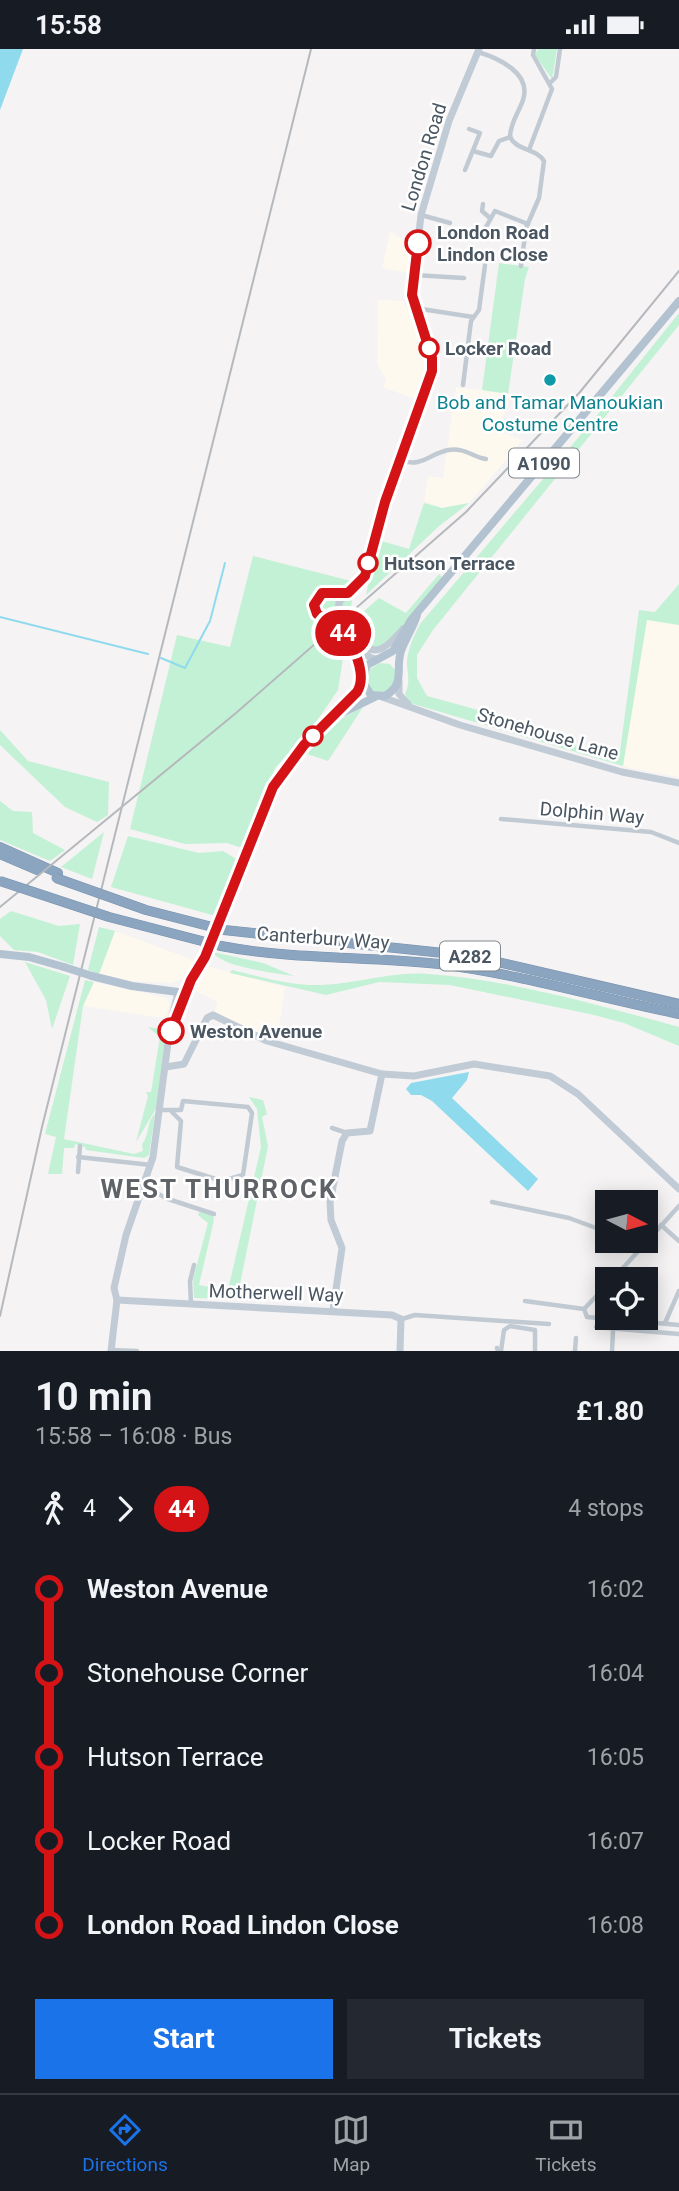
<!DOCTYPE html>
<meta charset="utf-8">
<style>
body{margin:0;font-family:Roboto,sans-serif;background:#242831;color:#f1f3f6;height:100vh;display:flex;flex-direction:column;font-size:26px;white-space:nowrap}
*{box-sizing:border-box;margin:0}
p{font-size:23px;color:#9ea1a6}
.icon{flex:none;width:38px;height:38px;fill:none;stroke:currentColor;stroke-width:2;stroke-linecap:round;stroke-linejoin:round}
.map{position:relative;height:1302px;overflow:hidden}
.side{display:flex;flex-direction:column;background:#171b24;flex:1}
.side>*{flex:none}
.badge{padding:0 14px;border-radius:23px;font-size:24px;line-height:46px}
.needle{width:46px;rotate:96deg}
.tools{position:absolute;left:595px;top:1141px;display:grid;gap:14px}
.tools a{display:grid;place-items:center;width:63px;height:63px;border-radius:0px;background:#171b24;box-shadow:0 4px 18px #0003;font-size:35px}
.map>.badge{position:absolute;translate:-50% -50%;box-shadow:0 0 0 4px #fff}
.legs{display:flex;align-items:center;gap:10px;height:77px;padding:0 35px;font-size:23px}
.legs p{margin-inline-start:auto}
.summary{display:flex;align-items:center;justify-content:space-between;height:119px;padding:0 35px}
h1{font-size:38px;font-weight:700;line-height:52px}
.button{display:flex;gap:14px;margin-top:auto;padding:14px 35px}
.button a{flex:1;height:80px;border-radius:0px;background:#1a73e8;color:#fff;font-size:28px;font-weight:700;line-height:80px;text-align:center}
.button a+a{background:#242831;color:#f1f3f6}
ul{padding:0 35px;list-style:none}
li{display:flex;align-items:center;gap:24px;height:84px;font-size:26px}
li i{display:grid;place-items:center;width:10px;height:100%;margin:0 9px;background:currentColor}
li i::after{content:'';width:18px;height:18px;margin:-9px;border:5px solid;border-radius:50%;background:#171b24}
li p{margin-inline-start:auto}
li:first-child i{background:linear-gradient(#0000 50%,currentColor 0)}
li:last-child i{background:linear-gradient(currentColor 50%,#0000 0)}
.status{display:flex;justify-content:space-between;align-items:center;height:49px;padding:0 35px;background:#171b24;direction:ltr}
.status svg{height:19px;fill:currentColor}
.dock{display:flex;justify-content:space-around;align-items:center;height:98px;border-top:2px solid #363941;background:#171b24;font-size:19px;color:#9ea1a6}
.dock a{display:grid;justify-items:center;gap:4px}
.dock .current{color:#1a73e8}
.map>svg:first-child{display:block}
</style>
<div class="status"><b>15:58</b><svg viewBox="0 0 49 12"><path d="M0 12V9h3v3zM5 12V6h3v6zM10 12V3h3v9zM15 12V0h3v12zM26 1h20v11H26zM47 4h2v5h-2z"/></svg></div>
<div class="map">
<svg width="679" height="1302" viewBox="0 0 679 1302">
<rect width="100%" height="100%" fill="#f5f3f3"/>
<g fill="#fdf9ef">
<polygon points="390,182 413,197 410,224 382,219"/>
<polygon points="378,251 403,252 411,266 428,314 417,351 383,338 386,331 377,315"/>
<polygon points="456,338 511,345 499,382 523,391 469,454 442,459 424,452 428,427 443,429"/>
<polygon points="642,567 679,571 679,728 625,718 621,712"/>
<polygon points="115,882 196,912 182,930 171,934 132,932 99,925"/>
<polygon points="207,917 285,938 276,995 213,966 218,953 193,941"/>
<polygon points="94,933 167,949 170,955 167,966 163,969 83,957"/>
</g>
<g fill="#c3f1d5">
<polygon points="538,0 557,0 552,30 535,6"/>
<polygon points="499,214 529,218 525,230 508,345 482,341"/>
<path d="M679,264V276L433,581L417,606V629L427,647L489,664L584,700L613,707L620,702L639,561L655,563L679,535V576L647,571L623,717L410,654L405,645C411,632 407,626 407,612C408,599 414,587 420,575L594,370Z"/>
<polygon points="424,454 442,459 469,454 439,477 366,546 378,491 409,500"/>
<polygon points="253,507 355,533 338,641 314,676 275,719 242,799 227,794 185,795 130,780 177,586 230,598"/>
<polygon points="439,525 443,530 402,578 378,601 361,593 363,563 379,549 406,564"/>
<polygon points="379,614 390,615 396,622 394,636 385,644 371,644 365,630 369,621"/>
<polygon points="363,658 328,712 304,704 335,673"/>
<polygon points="0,681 28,712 109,733 108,766 97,773 65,758 0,696"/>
<polygon points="0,752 13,762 32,763 33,784 65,801 50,812 0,791"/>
<polygon points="104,783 92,830 61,818"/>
<polygon points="128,787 199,804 223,802 236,810 216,867 111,838"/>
<polygon points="11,862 59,877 80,875 73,916 38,903 14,901 0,887 0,870"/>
<polygon points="99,878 115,882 99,925 88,921"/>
<path d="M213,903L263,914L294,927C276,924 221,918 213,903Z"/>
<polygon points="25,913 70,927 52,980 46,951"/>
<path d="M232,921C261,928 292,937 321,936C357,935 391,922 428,925C512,931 598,956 679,978V997L624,974L594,966L450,936L379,933L326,946L230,924Z"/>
<path d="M85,931L94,933L83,957L64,1090L134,1105L143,1102L142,1095C150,1086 146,1073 155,1065L149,1106L144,1109L86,1101L85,1098L75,1095L74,1099H64L62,1125H48L56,1088L45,1085Z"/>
<polygon points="148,978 165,981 166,984 157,1058 136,1093 148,1047 146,1043 151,1043 160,988"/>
<polygon points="249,1048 263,1051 267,1065 262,1068 268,1097 237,1250 194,1249 193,1230 208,1174 198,1166 200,1162 213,1166 214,1171 199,1236 228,1241 261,1098 257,1060"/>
</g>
<g fill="#90daee">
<polygon points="0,0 23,0 0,61"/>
<polygon points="469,1023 467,1031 452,1049 538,1130 528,1142 432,1052 421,1046 411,1046 406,1040 411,1034"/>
</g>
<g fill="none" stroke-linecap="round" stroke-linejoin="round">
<g stroke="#90daee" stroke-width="2">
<polyline points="0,568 148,605"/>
<polyline points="161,609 185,619 210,572 225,514"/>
</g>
<defs>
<g id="highway">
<polyline points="0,798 58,824"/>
<polyline points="0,805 37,821"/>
<polyline points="224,881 472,907 679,955"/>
<path d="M221,897C294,911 366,907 439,915C520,925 599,949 679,965"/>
</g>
</defs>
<use href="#highway" stroke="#7690ad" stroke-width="10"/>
<g stroke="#c1cad2" stroke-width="4.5">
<path d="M478,3C498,9 532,24 523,51C519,63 510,74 510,88"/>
<polyline points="550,34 556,28 560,0"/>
<path d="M510,88C517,102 536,99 544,112L539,149L526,179L521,217"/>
<polyline points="529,101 552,40 533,6 534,0"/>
<polyline points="473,102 491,107 499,92 510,88"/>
<polyline points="465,121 480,84 469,80"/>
<polyline points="483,155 482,162 490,169"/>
<polyline points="421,166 450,174"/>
<polyline points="486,178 495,162 528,175"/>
<polyline points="414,226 464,229"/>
<polyline points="415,259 473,268"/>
<polyline points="463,336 471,272 479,261 485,216"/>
<path d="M400,411C422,419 429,405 448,401C464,398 473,408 486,410"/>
<polyline points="501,770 651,783 679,794"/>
<polyline points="160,1061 181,1061 183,1052 248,1058 252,1064 243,1126 222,1132 177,1118 181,1072 172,1063"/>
<polyline points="332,1079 347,1084"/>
<polyline points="78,1108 151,1116"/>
<polyline points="78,1123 80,1097"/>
<polyline points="143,1137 168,1150 214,1165"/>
<polyline points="492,1153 569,1169 607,1183"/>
<polyline points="661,1176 679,1192"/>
<polyline points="627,1192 641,1199"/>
<polyline points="613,1230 679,1157"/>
<polyline points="525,1252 584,1260 587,1268 679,1276"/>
<polyline points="191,1256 190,1232 194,1216"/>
<polyline points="584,1260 607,1236"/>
<polyline points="402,1270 415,1266 549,1275"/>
<polyline points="665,1274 679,1242"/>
<polyline points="596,1278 679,1285"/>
<polyline points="497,1299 498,1302"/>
<polyline points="112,1301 137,1302"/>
<polyline points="501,1302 504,1281 510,1277 535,1281 535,1302"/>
<polyline points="575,1302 576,1289"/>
<polyline points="612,1302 613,1282"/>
</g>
<g stroke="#c1cbd6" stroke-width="7">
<polyline points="339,553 365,527 385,453 432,322 432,309 412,246 421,166 449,72 479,0"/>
<polyline points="339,556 336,565 327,569 317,565 314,556 322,544 347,544"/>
<path d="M339,556C343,572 359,609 376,610"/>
<polyline points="331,568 359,613 362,627"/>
<path d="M358,591C376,612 389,596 403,580"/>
<polyline points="399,632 399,645 408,655"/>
<polyline points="382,648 460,676 622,723 679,734"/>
<polyline points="174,972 186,944"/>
<polyline points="166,1018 184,1015 207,969 213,966 267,992 382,1025 414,1027 474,1015 550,1027 578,1045 679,1140"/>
<polyline points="117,1251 392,1266 401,1270 400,1302"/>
<polyline points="333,1261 342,1199 331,1171 330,1153 342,1092 347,1084 370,1082 382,1025"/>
<polyline points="111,1302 117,1251 114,1239 126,1186 153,1108 171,971 178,944"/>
</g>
<g stroke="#b3c2d1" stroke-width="8">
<path d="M417,566C413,579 405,590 401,602C395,620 406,635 385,647L371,646L362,632L367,616L393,602L411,571L679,252"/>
<polyline points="334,668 375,648"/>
<polyline points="0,905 29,908 64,918"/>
<polyline points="92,927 132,937 186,944 205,908 273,738 304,696 357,643 362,633"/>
</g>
<use href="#highway" stroke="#8ba5c1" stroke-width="9"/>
<g stroke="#b5b8bd" stroke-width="2">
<polyline points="0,858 236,664 466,463 580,343 679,222"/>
<polyline points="0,1267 42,1078 311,0"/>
</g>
<defs>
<g id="highway-bridge">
<polyline points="56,829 146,861 224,881"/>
<polyline points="0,832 109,868 221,897"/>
</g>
</defs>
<use href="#highway-bridge" stroke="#7690ad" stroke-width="10" stroke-linecap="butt"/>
<polyline stroke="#b3c2d1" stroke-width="8" points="64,918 92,927"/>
<use href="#highway-bridge" stroke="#8ba5c1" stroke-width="9"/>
</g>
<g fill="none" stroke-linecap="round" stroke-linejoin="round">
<defs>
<path id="line-1" d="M171,982L191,931L205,908L273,738L304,696L357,643C369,624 349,583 332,571C328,568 322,568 317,565L314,556L322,544H348L365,527L385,453L432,322V309L412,246L418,194"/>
</defs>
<use href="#line-1" stroke="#fff" stroke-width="16"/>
<use href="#line-1" stroke="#d41317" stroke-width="10"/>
</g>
<g fill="#fff" stroke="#d41317" stroke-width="3.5">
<circle cx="418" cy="194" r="12"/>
<circle cx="429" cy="299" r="9"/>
<circle cx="368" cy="514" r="9"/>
<circle cx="313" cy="687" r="9"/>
<circle cx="171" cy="982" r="12"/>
</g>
<circle fill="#0f9aa8" stroke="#fff" stroke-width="2.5" cx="550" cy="331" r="7"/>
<g text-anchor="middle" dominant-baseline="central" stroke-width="5" stroke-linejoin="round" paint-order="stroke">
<g fill="#fff" stroke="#808990" stroke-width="2">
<rect x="509" y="399.5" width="70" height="29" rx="5"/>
<rect x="440" y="892.5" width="60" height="29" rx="5"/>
</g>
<g font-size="18" font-weight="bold" fill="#4a5661">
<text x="544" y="414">A1090</text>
<text x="470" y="907">A282</text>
</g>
<g font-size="19" fill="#4a5661" stroke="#fff">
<text transform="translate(424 108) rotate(-73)">London Road</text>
<text transform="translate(548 685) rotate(16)">Stonehouse Lane</text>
<text transform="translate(592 764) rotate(5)">Dolphin Way</text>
<text transform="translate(323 889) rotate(4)">Canterbury Way</text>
<text transform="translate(276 1244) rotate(2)">Motherwell Way</text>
</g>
<g font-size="19" font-weight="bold" fill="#4a5661" stroke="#fff" text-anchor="start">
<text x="437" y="183">London Road<tspan x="437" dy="22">Lindon Close</tspan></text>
<text x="445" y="299">Locker Road</text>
<text x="384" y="514">Hutson Terrace</text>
<text x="190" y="982">Weston Avenue</text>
</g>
<g font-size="19" fill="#0d838f" stroke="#fff">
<text x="550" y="353">Bob and Tamar Manoukian<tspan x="550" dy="22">Costume Centre</tspan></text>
</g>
<g font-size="26" font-weight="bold" letter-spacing="2" fill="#5f6368" stroke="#fff">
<text x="219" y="1140">WEST THURROCK</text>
</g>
</g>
</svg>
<div class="tools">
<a><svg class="needle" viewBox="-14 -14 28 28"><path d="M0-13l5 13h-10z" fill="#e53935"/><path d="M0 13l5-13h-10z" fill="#9ea1a6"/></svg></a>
<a><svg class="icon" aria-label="locate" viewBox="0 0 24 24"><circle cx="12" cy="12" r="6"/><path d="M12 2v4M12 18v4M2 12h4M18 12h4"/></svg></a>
</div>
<b class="badge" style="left:343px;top:584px;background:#d41317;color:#fff">44</b>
</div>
<section class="side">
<div class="summary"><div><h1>10 min</h1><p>15:58 – 16:08 · Bus</p></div><b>£1.80</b></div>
<div class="legs"><svg class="icon" aria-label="walk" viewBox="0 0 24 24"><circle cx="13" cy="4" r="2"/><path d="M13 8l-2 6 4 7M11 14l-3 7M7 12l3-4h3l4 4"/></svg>4<svg class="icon" aria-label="forward" viewBox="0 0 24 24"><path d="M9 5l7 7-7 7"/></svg><b class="badge" style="background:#d41317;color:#fff">44</b><p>4 stops</p></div>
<ul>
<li><i style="color:#d41317"></i><b>Weston Avenue</b><p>16:02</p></li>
<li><i style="color:#d41317"></i><span>Stonehouse Corner</span><p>16:04</p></li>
<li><i style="color:#d41317"></i><span>Hutson Terrace</span><p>16:05</p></li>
<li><i style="color:#d41317"></i><span>Locker Road</span><p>16:07</p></li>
<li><i style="color:#d41317"></i><b>London Road Lindon Close</b><p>16:08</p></li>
</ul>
<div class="button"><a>Start</a><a>Tickets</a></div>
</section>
<nav class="dock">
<a class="current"><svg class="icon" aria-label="directions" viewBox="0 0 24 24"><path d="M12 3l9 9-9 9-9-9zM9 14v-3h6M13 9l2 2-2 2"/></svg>Directions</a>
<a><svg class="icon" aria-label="map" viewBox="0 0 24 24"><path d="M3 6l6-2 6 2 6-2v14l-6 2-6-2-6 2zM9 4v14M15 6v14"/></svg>Map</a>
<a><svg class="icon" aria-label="tickets" viewBox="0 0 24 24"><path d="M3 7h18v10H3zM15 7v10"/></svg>Tickets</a>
</nav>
